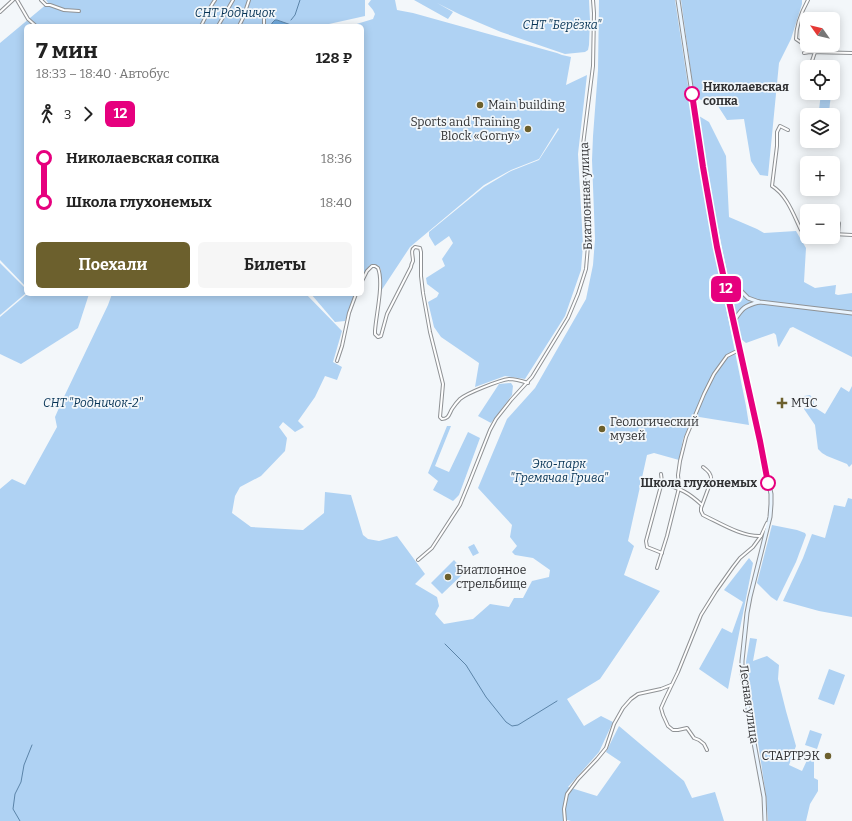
<!DOCTYPE html>
<html lang="ru">
<meta charset="utf-8">
<style>
body{margin:0;font-family:Bitter,serif;background:#f6f6f6;color:#222;height:100vh;display:flex;flex-direction:column;font-size:15px;white-space:nowrap}
*{box-sizing:border-box;margin:0}
p{font-size:13px;color:#767676}
.icon{flex:none;width:22px;height:22px;fill:none;stroke:currentColor;stroke-width:2;stroke-linecap:round;stroke-linejoin:round}
.map{position:relative;flex:1;overflow:hidden}
.drawer{position:absolute;left:24px;top:24px;width:340px;height:272px;display:flex;flex-direction:column;background:#fff;border-radius:6px;box-shadow:0 2px 10px #0003}
.drawer>*{flex:none}
.badge{padding:0 8px;border-radius:6px;font-size:14px;line-height:26px}
.needle{width:26px;rotate:304deg}
.buttons{position:absolute;left:800px;top:12px;display:grid;gap:8px}
.buttons a{display:grid;place-items:center;width:40px;height:40px;border-radius:6px;background:#fff;box-shadow:0 2px 10px #0003;font-size:20px}
.map>.badge{position:absolute;translate:-50% -50%;box-shadow:0 0 0 2px #fff}
.legs{display:flex;align-items:center;gap:6px;height:44px;padding:0 12px;font-size:13px}
.legs p{margin-inline-start:auto}
.overview{display:flex;align-items:center;justify-content:space-between;height:68px;padding:0 12px}
h1{font-size:22px;font-weight:700;line-height:30px}
.primary-button{display:flex;gap:8px;margin-top:auto;padding:8px 12px}
.primary-button a{flex:1;height:46px;border-radius:6px;background:#6c602d;color:#fff;font-size:16px;font-weight:700;line-height:46px;text-align:center}
.primary-button a+a{background:#f6f6f6;color:#222}
ul{padding:0 12px;list-style:none}
li{display:flex;align-items:center;gap:14px;height:44px;font-size:15px}
li i{display:grid;place-items:center;width:6px;height:100%;margin:0 5px;background:currentColor}
li i::after{content:'';width:10px;height:10px;margin:-5px;border:3px solid;border-radius:50%;background:#fff}
li p{margin-inline-start:auto}
li:first-child i{background:linear-gradient(#0000 50%,currentColor 0)}
li:last-child i{background:linear-gradient(currentColor 50%,#0000 0)}
.map>svg:first-child{display:block}
</style>
<div class="map">
<svg width="852" height="821" viewBox="0 0 852 821">
<rect width="100%" height="100%" fill="#f3f7fa"/>
<g fill="#afd2f3">
<polygon points="46,0 365,0 365,16 320,26 294,26 277,20 272,23 271,26 26,26 26,287 0,260 0,43 48,3"/>
<polygon points="371,0 395,0 397,10 413,13 557,53 562,55 571,57 566,85 587,75 578,154 583,245 581,270 565,316 525,379 505,376 475,387 479,363 441,337 434,327 428,302 437,297 439,293 427,284 426,278 445,266 442,259 453,243 449,236 435,246 429,236 429,232 484,187 511,171 539,160 559,129 558,128 539,159 511,170 484,185 410,247 381,291 381,270 379,266 374,264 370,265 362,278 362,26 350,26 373,19 375,14 373,10 368,4"/>
<polygon points="414,0 589,0 590,20 589,45 588,50 585,52 565,54 501,32 461,15 437,3 453,12 448,19"/>
<polygon points="599,0 675,0 689,92 688,92 691,111 723,293 746,406 749,425 693,416 683,439 679,460 654,453 647,455 628,541 634,546 624,575 660,591 600,679 567,699 584,726 601,716 613,722 599,752 568,787 597,796 621,762 606,752 619,726 684,781 692,798 715,792 724,821 571,821 563,819 563,821 0,821 0,489 12,479 25,485 57,427 55,417 62,401 108,305 112,294 306,294 342,331 333,362 342,367 337,380 325,376 315,397 298,421 304,427 295,432 283,422 279,427 287,438 285,451 261,476 240,487 235,496 232,513 251,527 303,530 324,513 325,492 351,495 363,535 368,539 379,541 397,536 425,574 415,584 437,597 439,606 435,614 444,624 473,619 490,604 509,607 514,598 523,598 532,581 549,577 550,570 533,558 515,555 512,552 517,546 510,537 512,525 478,488 507,419 535,388 586,299 593,265 595,239 592,160 593,136 598,70"/>
<polygon points="681,0 802,0 802,4 791,39 779,63 768,176 760,175 751,161 744,119 727,120 716,103 709,99 701,100 694,94"/>
<polygon points="821,93 831,94 829,112 819,110"/>
<polygon points="699,116 709,122 726,156 729,217 757,229 764,233 796,231 806,248 804,282 815,288 836,285 835,294 838,295 852,293 852,357 793,327 790,328 779,347 778,346 776,335 774,333 746,343 741,339 714,209"/>
<polygon points="0,263 26,289 26,293 0,315"/>
<polygon points="27,294 89,294 78,328 21,364 0,354 0,317"/>
<polygon points="311,294 355,294 345,321 335,322"/>
<polygon points="511,383 513,386 512,395 491,423 478,416 499,384"/>
<polygon points="852,386 852,464 849,467 847,464 827,456 822,453 818,449 815,425 804,409 804,396 810,395 814,400 814,407 825,414 841,387 849,392"/>
<polygon points="447,426 451,426 435,466 449,472 468,432 480,438 459,495 453,501 433,490 438,481 428,473"/>
<polygon points="848,498 852,499 852,617 819,611 783,601 803,558 812,534 825,538 834,505 845,507"/>
<polygon points="772,525 797,530 805,533 806,535 796,562 777,601 771,597 757,583"/>
<polygon points="474,544 479,553 473,556 468,547"/>
<polygon points="749,558 753,563 728,689 699,669 722,628 732,633 743,602 724,590"/>
<polygon points="454,560 465,572 442,594 431,583"/>
<polygon points="750,638 757,639 753,661 767,656 779,665 778,679 786,711 796,746 789,765 802,771 809,756 814,760 814,778 818,780 818,791 810,804 806,821 768,821 766,796 746,662"/>
<polygon points="829,669 845,675 834,705 818,699"/>
<polygon points="810,730 822,734 817,749 805,745"/>
</g>
<polygon fill="#6ea7da" stroke="#5b84a8" points="275,20 277,20 294,26 271,26 272,23"/>
<g fill="none" stroke-linecap="round" stroke-linejoin="round">
<g stroke="#5b84a8" stroke-width="1">
<polyline points="291,20 295,15 300,0"/>
<polyline points="445,644 466,665 486,697 506,722 512,726 518,725 557,701"/>
<polyline points="20,821 13,809 15,794 21,782 24,765 32,745"/>
</g>
<defs>
<g id="minor">
<polyline points="17,0 28,19 36,26"/>
<polyline points="41,0 46,5 50,5 64,10 79,11"/>
<path d="M808,0C802,11 796,26 796,39L815,52"/>
<polyline points="0,12 13,0"/>
<path d="M201,26C206,17 209,8 215,0"/>
<polyline points="218,26 233,0"/>
<polyline points="239,26 243,18 249,0"/>
<polyline points="264,26 264,19"/>
<polyline points="804,53 810,52 852,53"/>
<polyline points="810,67 815,52"/>
<polyline points="802,89 807,76"/>
<path d="M788,130L780,126L777,132V146L772,186C787,195 794,216 801,230L803,231L807,232"/>
<polyline points="833,234 852,235"/>
<polyline points="838,234 839,223"/>
<path d="M362,281L367,271L372,266H375L378,268C384,283 376,315 375,331V334L378,337L381,336L387,314L411,267C411,265 412,263 413,261C413,255 410,250 415,247L420,248L421,252V276L423,293L430,332L443,384L440,417L442,419C449,419 449,414 452,409C454,406 457,402 460,399C467,393 500,380 509,379C515,379 522,381 528,383"/>
<polyline points="337,361 342,346 349,313 356,294"/>
<path d="M703,467C708,471 712,474 711,481L701,508V511L703,515C720,523 742,537 761,536"/>
<polyline points="661,474 662,482 646,541 647,547 662,553"/>
<path d="M662,483C681,489 688,492 702,505"/>
<polyline points="418,560 432,548 460,505 469,483 490,430 496,419 511,400 532,377 568,318 578,294 586,269 589,234 585,201 583,145 593,66 594,13 593,0"/>
<polyline points="657,568 667,536 679,488 678,475 680,461 686,437 704,394 714,374 727,356 739,350"/>
<polyline points="707,750 704,744 699,740 694,738 687,728 678,730 673,730 668,726 663,715 661,708 665,699 678,672 701,615 716,591 733,567 740,558 753,547 761,536 767,523"/>
<polyline points="565,821 564,809 567,794 578,779 597,759 606,748 614,724 623,708 631,699 638,694 661,689 671,685"/>
</g>
<g id="secondary">
<polyline points="678,0 703,167 713,229 722,272 760,441 771,494 771,504 770,517 750,597 747,613 742,661 742,673 752,732 764,797 765,821"/>
<polyline points="722,272 748,298 759,302 852,313"/>
<path d="M733,322C742,309 743,306 759,302"/>
</g>
</defs>
<use href="#minor" stroke="#8f9295" stroke-width="4"/>
<use href="#secondary" stroke="#8f9295" stroke-width="5"/>
<use href="#minor" stroke="#fff" stroke-width="2"/>
<use href="#secondary" stroke="#e9f4fe" stroke-width="3"/>
</g>
<g fill="none" stroke-linecap="round" stroke-linejoin="round">
<defs>
<polyline id="line-1" points="692,94 703,167 717,247 760,441 768,483"/>
</defs>
<use href="#line-1" stroke="#fff" stroke-width="9"/>
<use href="#line-1" stroke="#e6007e" stroke-width="6"/>
</g>
<g fill="#fff" stroke="#e6007e" stroke-width="2">
<circle cx="692" cy="94" r="7"/>
<circle cx="768" cy="483" r="7"/>
</g>
<g fill="#6c602d" stroke="#f3f7fa" stroke-width="1.5">
<circle cx="480" cy="105" r="4"/>
<circle cx="528" cy="129" r="4"/>
<path d="M780 397h4v4h4v4h-4v4h-4v-4h-4v-4h4z"/>
<circle cx="602" cy="429" r="4"/>
<circle cx="448" cy="577" r="4"/>
<circle cx="828" cy="756" r="4"/>
</g>
<g text-anchor="middle" dominant-baseline="central" stroke-width="3.5" stroke-linejoin="round" paint-order="stroke">
<g font-size="12" font-style="italic" fill="#063355" stroke="#f3f7fa">
<text x="235" y="13">СНТ Родничок</text>
<text x="562" y="25">СНТ "Берёзка"</text>
<text x="93" y="403">СНТ "Родничок-2"</text>
<text x="559" y="464">Эко-парк<tspan x="559" dy="14">"Гремячая Грива"</tspan></text>
</g>
<g font-size="12" font-weight="bold" fill="#303133" stroke="#f3f7fa" text-anchor="start">
<text x="703" y="87">Николаевская<tspan x="703" dy="14">сопка</tspan></text>
<text x="757" y="483" text-anchor="end">Школа глухонемых</text>
</g>
<g font-size="12" fill="#303133" stroke="#f3f7fa" text-anchor="start">
<text x="488" y="105">Main building</text>
<text x="520" y="122" text-anchor="end">Sports and Training<tspan x="520" dy="14">Block «Gorny»</tspan></text>
<text x="791" y="403">МЧС</text>
<text x="610" y="422">Геологический<tspan x="610" dy="14">музей</tspan></text>
<text x="456" y="570">Биатлонное<tspan x="456" dy="14">стрельбище</tspan></text>
<text x="820" y="756" text-anchor="end">СТАРТРЭК</text>
</g>
<g font-size="12" fill="#303133" stroke="#f3f7fa">
<text transform="translate(586 196) rotate(-92)">Биатлонная улица</text>
<text transform="translate(749 704) rotate(82)">Лесная улица</text>
</g>
</g>
</svg>
<div class="buttons">
<a><svg class="needle" viewBox="-14 -14 28 28"><path d="M0-13l5 13h-10z" fill="#e53935"/><path d="M0 13l5-13h-10z" fill="#767676"/></svg></a>
<a><svg class="icon" aria-label="locate" viewBox="0 0 24 24"><circle cx="12" cy="12" r="6"/><path d="M12 2v4M12 18v4M2 12h4M18 12h4"/></svg></a>
<a><svg class="icon" aria-label="layers" viewBox="0 0 24 24"><path d="M12 4l9 5-9 5-9-5zM3 14l9 5 9-5"/></svg></a>
<a>+</a>
<a>−</a>
</div>
<b class="badge" style="left:726px;top:289px;background:#e6007e;color:#fff">12</b>
<section class="drawer">
<div class="overview"><div><h1>7 мин</h1><p>18:33 – 18:40 · Автобус</p></div><b>128 ₽</b></div>
<div class="legs"><svg class="icon" aria-label="walk" viewBox="0 0 24 24"><circle cx="13" cy="4" r="2"/><path d="M13 8l-2 6 4 7M11 14l-3 7M7 12l3-4h3l4 4"/></svg>3<svg class="icon" aria-label="forward" viewBox="0 0 24 24"><path d="M9 5l7 7-7 7"/></svg><b class="badge" style="background:#e6007e;color:#fff">12</b></div>
<ul>
<li><i style="color:#e6007e"></i><b>Николаевская сопка</b><p>18:36</p></li>
<li><i style="color:#e6007e"></i><b>Школа глухонемых</b><p>18:40</p></li>
</ul>
<div class="primary-button"><a>Поехали</a><a>Билеты</a></div>
</section>
</div>
